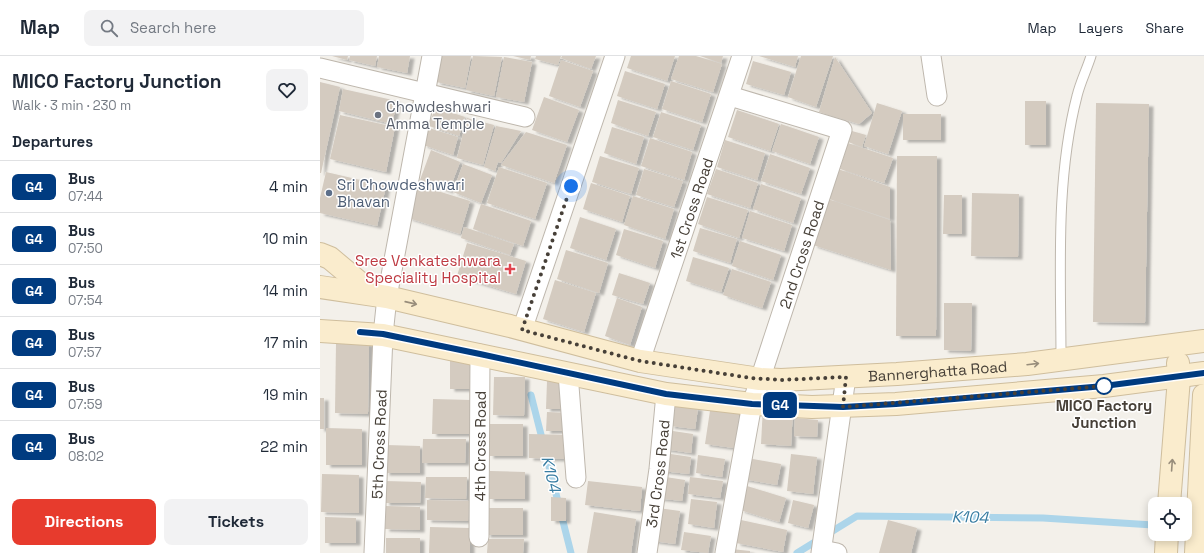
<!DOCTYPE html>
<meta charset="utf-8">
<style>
body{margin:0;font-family:"Space Grotesk",sans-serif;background:#f2f2f3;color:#1f2937;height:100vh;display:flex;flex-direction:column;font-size:15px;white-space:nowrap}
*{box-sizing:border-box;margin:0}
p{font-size:13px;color:#747a83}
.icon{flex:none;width:22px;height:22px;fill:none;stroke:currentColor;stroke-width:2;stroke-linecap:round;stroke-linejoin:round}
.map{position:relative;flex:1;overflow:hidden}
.drawer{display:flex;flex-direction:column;background:#fff;width:320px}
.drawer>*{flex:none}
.badge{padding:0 8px;border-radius:6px;font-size:14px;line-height:26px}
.tools{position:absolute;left:828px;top:441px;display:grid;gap:8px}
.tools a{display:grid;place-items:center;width:44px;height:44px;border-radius:8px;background:#fff;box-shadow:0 2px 10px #0003;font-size:20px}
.you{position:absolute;width:20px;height:20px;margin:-10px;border:3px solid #fff;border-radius:50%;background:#1a73e8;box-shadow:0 0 0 6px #1a73e833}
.map>.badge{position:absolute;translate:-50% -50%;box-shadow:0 0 0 2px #fff}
h2{padding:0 12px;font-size:15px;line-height:36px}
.round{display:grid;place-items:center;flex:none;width:42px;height:42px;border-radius:8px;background:#f2f2f3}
.headline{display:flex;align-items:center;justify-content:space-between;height:68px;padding:0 12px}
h1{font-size:19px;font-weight:600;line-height:30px}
.primary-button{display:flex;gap:8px;margin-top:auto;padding:8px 12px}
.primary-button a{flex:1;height:46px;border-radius:8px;background:#e73b2d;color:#fff;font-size:16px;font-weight:600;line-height:46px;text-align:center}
.primary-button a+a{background:#f2f2f3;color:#1f2937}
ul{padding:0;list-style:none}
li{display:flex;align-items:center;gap:12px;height:52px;padding:0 12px;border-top:1px solid #e0e1e3}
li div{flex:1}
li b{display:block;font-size:15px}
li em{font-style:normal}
li .badge{min-width:44px;font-weight:700;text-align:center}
header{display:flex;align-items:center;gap:24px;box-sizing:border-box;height:56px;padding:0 20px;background:#fff;border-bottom:1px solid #e0e1e3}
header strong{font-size:19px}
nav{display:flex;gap:22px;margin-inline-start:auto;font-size:14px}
.search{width:280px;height:36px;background:#f2f2f3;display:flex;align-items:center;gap:10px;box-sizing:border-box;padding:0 14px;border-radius:8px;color:#747a83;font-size:15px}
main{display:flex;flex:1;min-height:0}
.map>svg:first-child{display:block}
</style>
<header>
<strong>Map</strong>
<div class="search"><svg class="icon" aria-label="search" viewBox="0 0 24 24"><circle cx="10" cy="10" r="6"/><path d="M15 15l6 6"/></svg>Search here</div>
<nav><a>Map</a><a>Layers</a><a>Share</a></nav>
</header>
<main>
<section class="drawer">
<div class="headline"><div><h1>MICO Factory Junction</h1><p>Walk · 3 min · 230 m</p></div><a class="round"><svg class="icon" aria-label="heart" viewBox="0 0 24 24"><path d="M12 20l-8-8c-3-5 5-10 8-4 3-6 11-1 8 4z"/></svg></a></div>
<h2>Departures</h2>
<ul>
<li><span class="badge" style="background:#003b80;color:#fff">G4</span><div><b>Bus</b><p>07:44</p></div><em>4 min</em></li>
<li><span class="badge" style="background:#003b80;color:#fff">G4</span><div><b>Bus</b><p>07:50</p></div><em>10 min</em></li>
<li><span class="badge" style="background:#003b80;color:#fff">G4</span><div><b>Bus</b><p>07:54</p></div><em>14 min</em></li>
<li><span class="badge" style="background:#003b80;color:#fff">G4</span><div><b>Bus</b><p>07:57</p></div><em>17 min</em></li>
<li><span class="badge" style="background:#003b80;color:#fff">G4</span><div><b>Bus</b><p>07:59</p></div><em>19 min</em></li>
<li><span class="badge" style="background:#003b80;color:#fff">G4</span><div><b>Bus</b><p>08:02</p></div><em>22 min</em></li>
</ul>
<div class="primary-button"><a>Directions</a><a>Tickets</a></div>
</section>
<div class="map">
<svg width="884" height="497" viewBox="0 0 884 497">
<defs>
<filter id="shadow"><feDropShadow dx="4.5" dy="2.5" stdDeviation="1" flood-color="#0004"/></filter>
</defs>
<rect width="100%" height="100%" fill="#f3f0ea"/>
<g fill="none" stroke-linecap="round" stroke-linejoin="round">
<g stroke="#acd5ea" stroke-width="7">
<polyline points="211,339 251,497"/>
<polyline points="477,497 537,460 723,462 833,469"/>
</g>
</g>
<g fill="#d4cbc0" filter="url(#shadow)">
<polygon points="12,0 28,0 27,4"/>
<polygon points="30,0 57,0 55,10 29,4"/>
<polygon points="59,0 90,0 87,17 57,11"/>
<polygon points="121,0 151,0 145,32 116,26"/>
<polygon points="153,0 182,1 174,40 146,34"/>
<polygon points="193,0 211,0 210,4"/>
<polygon points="216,0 241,0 238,9 215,3"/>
<polygon points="242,0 276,0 271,13 241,2"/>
<polygon points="311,0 355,0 347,25 307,12"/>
<polygon points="359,0 376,0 402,8 393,36 351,23"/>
<polygon points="380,0 403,0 401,7"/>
<polygon points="439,0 478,0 475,11"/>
<polygon points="481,0 513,0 496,51 468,41"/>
<polygon points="184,1 212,6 204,46 176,41"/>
<polygon points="515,1 552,57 539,68 499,56"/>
<polygon points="241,4 273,15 260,51 229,40"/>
<polygon points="433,5 471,16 464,39 426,28"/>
<polygon points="305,15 345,28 337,53 297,40"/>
<polygon points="351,25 391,38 382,66 342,53"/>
<polygon points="0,26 20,31 1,117 0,117"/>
<polygon points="23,33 77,45 72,68 19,55"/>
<polygon points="224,41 259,54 247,86 212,74"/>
<polygon points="298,44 336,56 328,80 291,67"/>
<rect x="705" y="45" width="21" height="44"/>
<polygon points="557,47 582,55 568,98 544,90"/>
<polygon points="776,47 829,48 825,267 773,266"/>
<polygon points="115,51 145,61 139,80 109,70"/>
<polygon points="417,54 459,68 450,95 408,81"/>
<polygon points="341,56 381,69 373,94 333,81"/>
<rect x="583" y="58" width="38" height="26"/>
<polygon points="20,59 75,71 66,116 10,103"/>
<polygon points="147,62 174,69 163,109 137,102"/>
<polygon points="461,68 499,81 490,108 452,95"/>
<polygon points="176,70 201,75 181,107 178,106 175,115 164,111"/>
<polygon points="292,71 324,81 316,108 284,97"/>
<polygon points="109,72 138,81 133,99 103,89"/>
<polygon points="532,75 546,79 542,91 528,86"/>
<polygon points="206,76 247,89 234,127 181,109"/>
<polygon points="330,82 372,96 364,124 321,110"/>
<polygon points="405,84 445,97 437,124 397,111"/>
<polygon points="528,87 573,102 564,127 520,113"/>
<polygon points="111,94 140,106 129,135 100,124"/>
<polygon points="450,98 490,112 481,138 441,125"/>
<polygon points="280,100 319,112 311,138 272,126"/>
<polygon points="577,100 617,100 616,280 576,280"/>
<polygon points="143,108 172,119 161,147 133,136"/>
<polygon points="179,111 227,127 215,163 167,147"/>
<polygon points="324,113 363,125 354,151 316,139"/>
<polygon points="396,113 438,127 430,152 387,138"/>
<polygon points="518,113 570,131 570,163 509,143"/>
<polygon points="6,116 66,130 57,170 0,157 0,142"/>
<polygon points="271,127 310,140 302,166 263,153"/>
<polygon points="441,128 481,142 473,167 433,153"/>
<polygon points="98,129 150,145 140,178 88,162"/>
<polygon points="652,137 699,138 698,201 651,200"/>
<polygon points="624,139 642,139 642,178 623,178"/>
<polygon points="313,140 354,153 345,183 304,169"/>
<polygon points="387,141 428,154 419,182 378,168"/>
<polygon points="508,143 570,164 571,214 493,189"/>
<polygon points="161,148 211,165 203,190 153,173"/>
<polygon points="430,155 472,169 464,195 422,182"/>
<polygon points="260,161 296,173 286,204 250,192"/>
<polygon points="144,171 194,188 190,199 141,182"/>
<polygon points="380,172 417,183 410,207 373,195"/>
<polygon points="304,173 343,185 335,212 296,199"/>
<polygon points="420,185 461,199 453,224 412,210"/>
<polygon points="147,187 206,205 196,238 137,220"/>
<polygon points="246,194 288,207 279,237 237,223"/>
<polygon points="373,201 409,212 401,236 366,225"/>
<polygon points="412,213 451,226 442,252 403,239"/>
<polygon points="299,217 330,227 323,248 292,239"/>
<polygon points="235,224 276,237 264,276 223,263"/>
<polygon points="297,242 322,251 310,289 285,280"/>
<polygon points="624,247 652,247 651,295 624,294"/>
<polygon points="16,286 49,287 48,358 15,357"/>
<polygon points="130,303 152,303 151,333 130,333"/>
<polygon points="174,321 205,321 204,360 173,359"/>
<polygon points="227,325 247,325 247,353 226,353"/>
<rect x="0" y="342" width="4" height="31"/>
<polygon points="113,343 151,344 151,378 112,378"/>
<polygon points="353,348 378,352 375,373 350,370"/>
<polygon points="391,348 420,352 414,392 385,388"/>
<polygon points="443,351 473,353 471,390 441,388"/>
<polygon points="227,356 250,357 249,375 226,375"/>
<polygon points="475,362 498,364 497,381 474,380"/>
<polygon points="170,368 203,368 203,400 169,400"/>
<polygon points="6,372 42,373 42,409 6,409"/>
<polygon points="346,374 373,378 371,397 344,393"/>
<polygon points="209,378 250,379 249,403 209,402"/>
<polygon points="103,383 146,383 145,407 102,407"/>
<polygon points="66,389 100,390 100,417 65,417"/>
<polygon points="344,397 371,401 369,418 342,415"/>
<polygon points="471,398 497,401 493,438 467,435"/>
<polygon points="378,399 405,403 402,421 376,417"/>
<polygon points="427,402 461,408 457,429 423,423"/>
<polygon points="170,415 205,416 205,443 169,443"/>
<polygon points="2,418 39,419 39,457 1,456"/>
<polygon points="339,420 365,424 362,445 336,442"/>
<polygon points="106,421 147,421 146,443 105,442"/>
<polygon points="370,421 403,425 400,442 368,438"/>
<polygon points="65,425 101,426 100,447 65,447"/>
<polygon points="268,425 322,431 320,455 265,449"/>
<polygon points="427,430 466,442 459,466 420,454"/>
<polygon points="231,441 246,442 246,465 231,465"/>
<polygon points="371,443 397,446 394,472 368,468"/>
<polygon points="107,444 149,445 148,465 107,464"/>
<polygon points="473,444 494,449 488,472 468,467"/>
<polygon points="66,450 100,451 100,474 65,473"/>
<polygon points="167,452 203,452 203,479 166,479"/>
<polygon points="338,452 360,455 355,488 333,485"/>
<polygon points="274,456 316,463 311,497 267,497"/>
<polygon points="5,461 36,462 36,487 5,487"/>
<polygon points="421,464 467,474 463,496 416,487"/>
<polygon points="568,464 597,472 591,497 559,497"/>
<polygon points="110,471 150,472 150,497 109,497"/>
<polygon points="364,476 391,480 388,497 361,494"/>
<rect x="66" y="482" width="34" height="15"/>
<polygon points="168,483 204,483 203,497 167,497"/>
<polygon points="411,493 430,495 430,497 410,497"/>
</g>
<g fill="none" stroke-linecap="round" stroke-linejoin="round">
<defs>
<path id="lane" d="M741,304C741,217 735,125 757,40C760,27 767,13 771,0"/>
<g id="street">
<polyline points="611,0 617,40"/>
<polyline points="0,12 205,61"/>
<polyline points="202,274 295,0"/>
<path id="s1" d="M320,305L422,0"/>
<polyline points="248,317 256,422"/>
<path id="s2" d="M159,481L160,298"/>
<polyline points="502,494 517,497"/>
<path id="s3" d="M54,497L63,279L67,241L112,0"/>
<path id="s4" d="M327,497L339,413L346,338"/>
<path id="s5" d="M405,497L432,348L522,74L410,40"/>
<polyline points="501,497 526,321"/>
</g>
<g id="secondary">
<polyline points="0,198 10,202 53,238"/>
<path id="s6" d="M0,231L67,241L190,270L320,305L440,323L461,324L577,318L707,308L884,285"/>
<polyline points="0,275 63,279 346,338 432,348 492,351 576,348 784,330 884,317"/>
<polyline points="849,448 859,322 858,307"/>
<polyline points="846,497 847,478"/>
<polyline points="876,497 884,339"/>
</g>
</defs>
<use href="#lane" stroke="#beb7ad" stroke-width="11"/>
<use href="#street" stroke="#beb7ad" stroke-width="21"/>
<use href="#secondary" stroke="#cfbe9d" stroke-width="24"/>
<use href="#lane" stroke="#fff" stroke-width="9"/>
<use href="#street" stroke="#fff" stroke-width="19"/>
<use href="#secondary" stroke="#faeccd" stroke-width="22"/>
</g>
<defs><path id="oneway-shaft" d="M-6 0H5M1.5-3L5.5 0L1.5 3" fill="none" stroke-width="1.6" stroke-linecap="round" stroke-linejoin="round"/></defs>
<g stroke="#988d7b">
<use href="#oneway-shaft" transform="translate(91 247) rotate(13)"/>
<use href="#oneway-shaft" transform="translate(713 308) rotate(-7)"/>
<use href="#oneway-shaft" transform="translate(852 409) rotate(-86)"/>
</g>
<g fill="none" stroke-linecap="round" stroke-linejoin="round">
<defs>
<polyline id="line" points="40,276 63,278 160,298 346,338 432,348 523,351 576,348 784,330 884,317"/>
</defs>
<use href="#line" stroke="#fff" stroke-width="9"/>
<use href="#line" stroke="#003b80" stroke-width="6"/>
<polyline stroke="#474038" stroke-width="4" stroke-dasharray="0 7.2" points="251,130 202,274 320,305 431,322 461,324 526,321 523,351 784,330"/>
</g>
<circle fill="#6b7280" stroke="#fff" stroke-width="1.5" cx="58" cy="59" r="4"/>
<circle fill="#5c6f8a" stroke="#fff" stroke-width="1.5" cx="9" cy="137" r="4"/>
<path fill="#e0444e" stroke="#fff" stroke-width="1.5" d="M188 207h4v4h4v4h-4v4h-4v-4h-4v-4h4z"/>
<circle fill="#fff" stroke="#003b80" stroke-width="2" cx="784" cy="330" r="8"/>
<g text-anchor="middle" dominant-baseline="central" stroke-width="3" stroke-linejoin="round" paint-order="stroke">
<g font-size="15" fill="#5b616d" stroke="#fff" text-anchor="start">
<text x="66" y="50">Chowdeshwari<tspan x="66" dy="17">Amma Temple</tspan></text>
</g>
<g font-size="15" fill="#4e5e75" stroke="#fff" text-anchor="start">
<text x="17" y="128">Sri Chowdeshwari<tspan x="17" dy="17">Bhavan</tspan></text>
</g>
<g font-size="15" fill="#474038" stroke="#fff">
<text stroke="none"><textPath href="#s1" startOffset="161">1st Cross Road</textPath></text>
<text stroke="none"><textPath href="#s5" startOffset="309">2nd Cross Road</textPath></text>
<text stroke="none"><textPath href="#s6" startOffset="628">Bannerghatta Road</textPath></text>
<text stroke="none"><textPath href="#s3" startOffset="109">5th Cross Road</textPath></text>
<text stroke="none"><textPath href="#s2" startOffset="91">4th Cross Road</textPath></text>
<text stroke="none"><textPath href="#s4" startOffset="80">3rd Cross Road</textPath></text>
</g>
<g font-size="15" fill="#be3a42" stroke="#fff" text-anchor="end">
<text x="181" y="204">Sree Venkateshwara<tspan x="181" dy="17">Speciality Hospital</tspan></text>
</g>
<g font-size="15" font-weight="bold" fill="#474038" stroke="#fff">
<text x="784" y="349">MICO Factory<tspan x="784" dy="17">Junction</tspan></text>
</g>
<g font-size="16" font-style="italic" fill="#387da2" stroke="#fff">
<text transform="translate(231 418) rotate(76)">K104</text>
<text transform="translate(650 461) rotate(1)">K104</text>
</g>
</g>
</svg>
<div class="tools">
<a><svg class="icon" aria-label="locate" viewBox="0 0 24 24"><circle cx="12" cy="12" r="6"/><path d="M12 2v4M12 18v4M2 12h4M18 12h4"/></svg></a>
</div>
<div class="you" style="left:251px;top:130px"></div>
<b class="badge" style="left:460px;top:349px;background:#003b80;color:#fff">G4</b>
</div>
</main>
